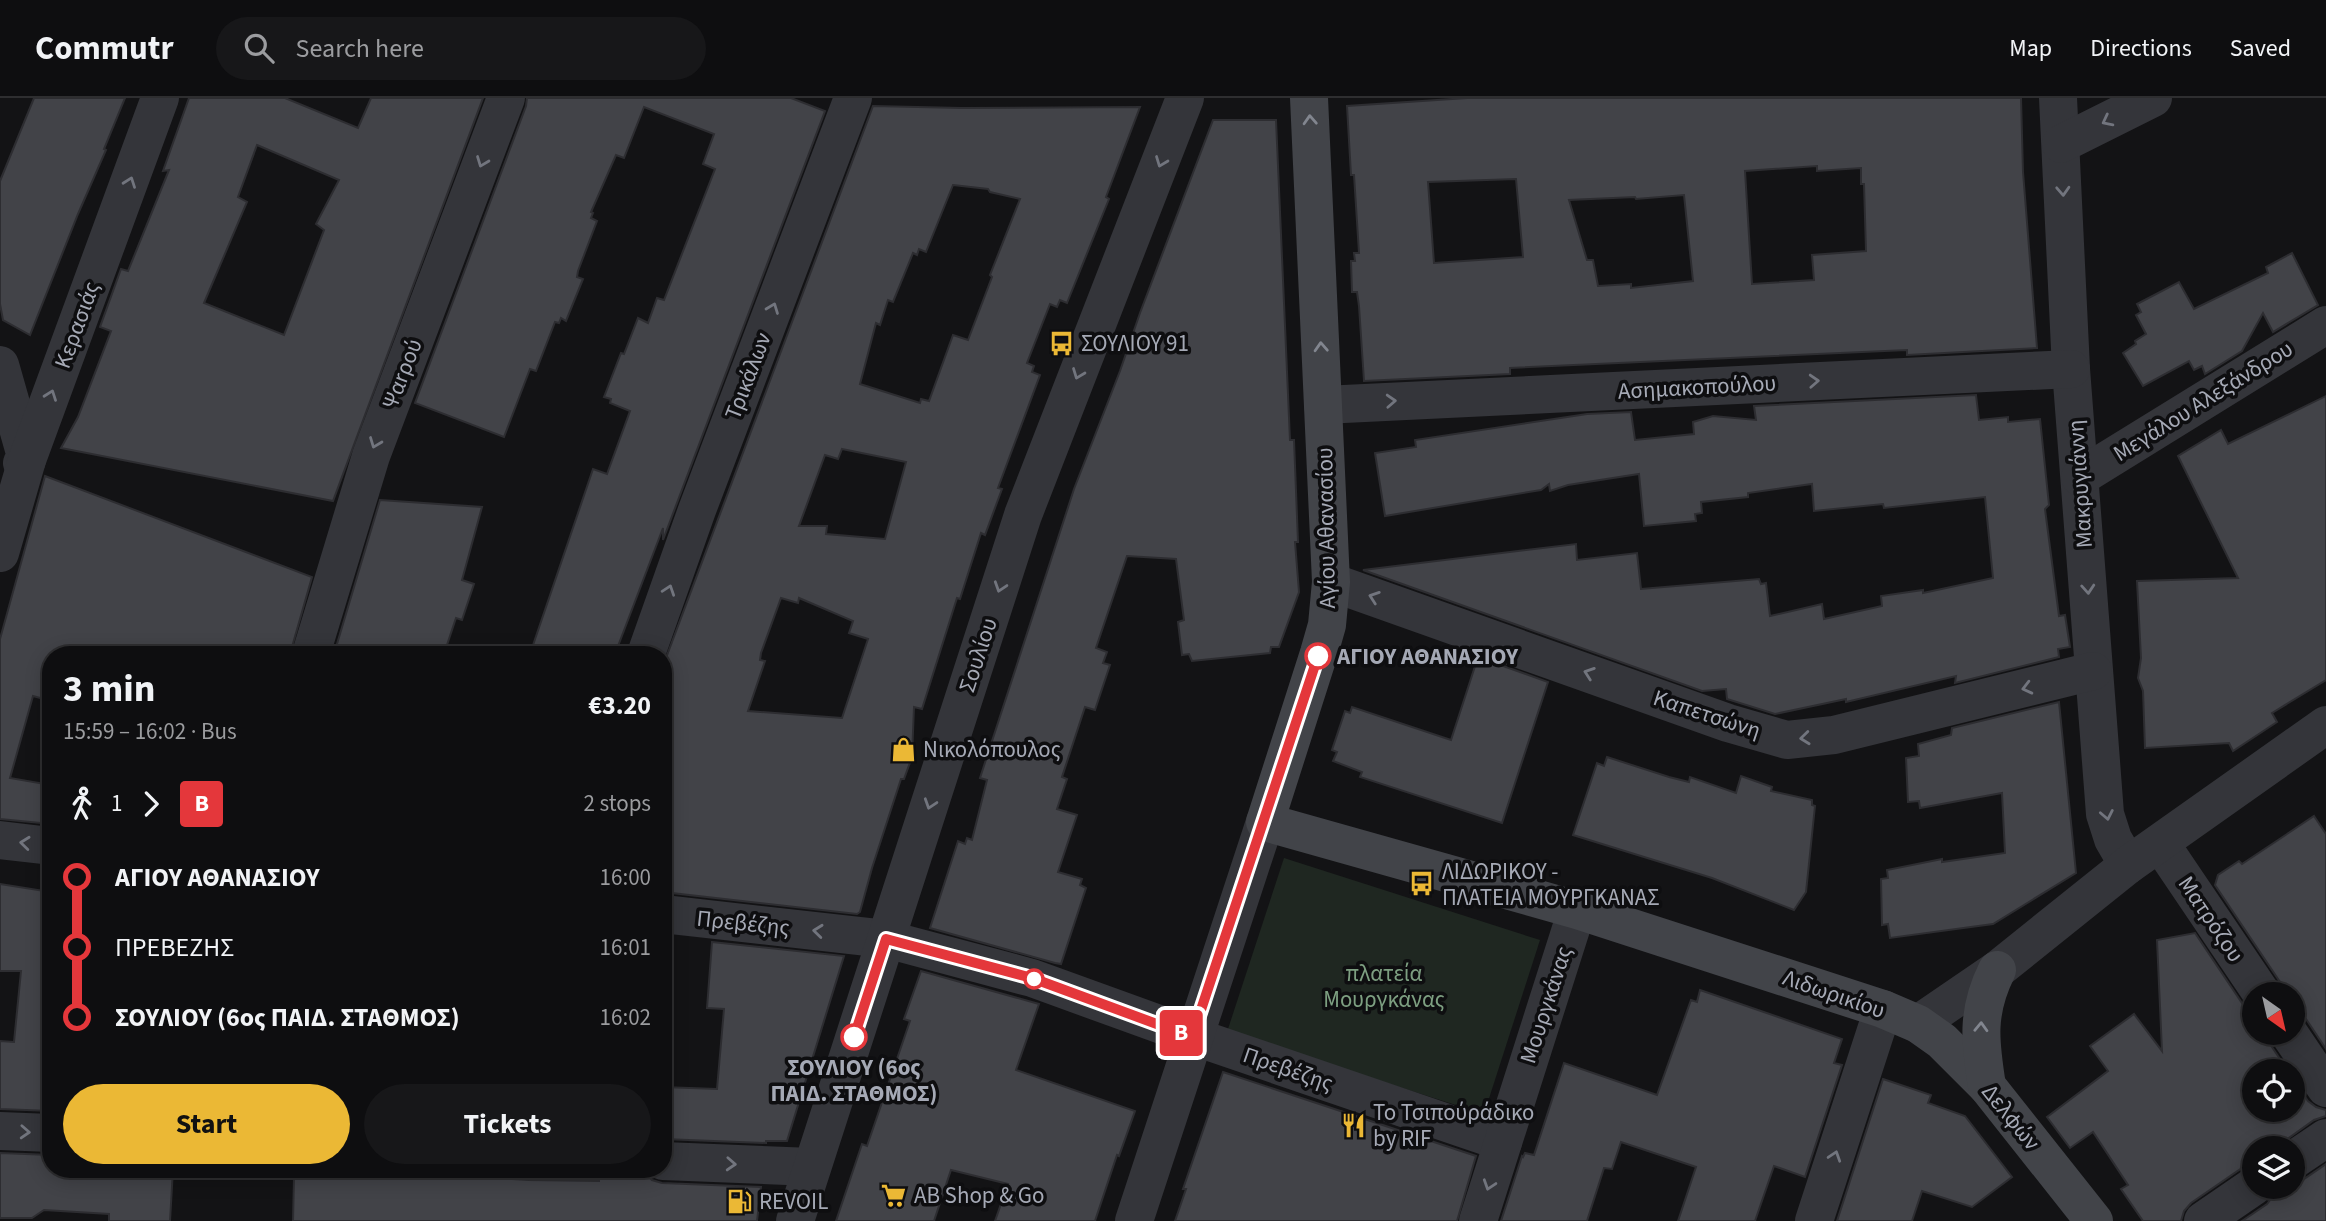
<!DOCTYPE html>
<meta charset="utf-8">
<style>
body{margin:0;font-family:"Source Sans 3",sans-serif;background:#171719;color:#f1f3f6;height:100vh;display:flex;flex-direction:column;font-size:26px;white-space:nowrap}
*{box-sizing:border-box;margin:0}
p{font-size:23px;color:#9b9c9f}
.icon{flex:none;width:38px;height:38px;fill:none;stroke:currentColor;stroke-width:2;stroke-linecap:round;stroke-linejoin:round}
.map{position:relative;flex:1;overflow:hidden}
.details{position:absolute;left:42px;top:548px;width:630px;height:532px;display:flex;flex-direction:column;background:#0e0e10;border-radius:28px;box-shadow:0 4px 18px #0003,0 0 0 2px #2e2e30}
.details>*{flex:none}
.badge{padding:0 14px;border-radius:5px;font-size:24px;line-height:46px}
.needle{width:46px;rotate:146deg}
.tools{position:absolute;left:2242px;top:884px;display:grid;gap:14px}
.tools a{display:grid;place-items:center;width:63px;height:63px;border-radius:50%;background:#0e0e10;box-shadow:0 4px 18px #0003,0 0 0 2px #2e2e30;font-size:35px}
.map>.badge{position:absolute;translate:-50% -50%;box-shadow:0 0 0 4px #fff}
.legs{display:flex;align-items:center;gap:10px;height:77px;padding:0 21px;font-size:23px}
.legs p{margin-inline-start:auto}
.overview{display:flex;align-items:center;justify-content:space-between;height:119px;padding:0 21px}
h1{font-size:38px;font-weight:700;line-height:52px}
.cta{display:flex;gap:14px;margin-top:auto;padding:14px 21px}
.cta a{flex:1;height:80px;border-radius:42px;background:#ebb835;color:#111;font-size:28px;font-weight:700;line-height:80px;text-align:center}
.cta a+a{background:#171719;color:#f1f3f6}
ul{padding:0 21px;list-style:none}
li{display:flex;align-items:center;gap:24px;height:70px;font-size:26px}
li i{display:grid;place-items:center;width:10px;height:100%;margin:0 9px;background:currentColor}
li i::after{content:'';width:18px;height:18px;margin:-9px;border:5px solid;border-radius:50%;background:#0e0e10}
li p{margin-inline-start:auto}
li:first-child i{background:linear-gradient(#0000 50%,currentColor 0)}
li:last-child i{background:linear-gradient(currentColor 50%,#0000 0)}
header{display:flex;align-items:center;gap:42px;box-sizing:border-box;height:98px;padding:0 35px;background:#0e0e10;border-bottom:2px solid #2e2e30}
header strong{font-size:33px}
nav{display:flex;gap:38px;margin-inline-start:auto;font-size:24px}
.search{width:490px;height:63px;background:#171719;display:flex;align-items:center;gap:18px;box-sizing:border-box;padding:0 24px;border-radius:38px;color:#9b9c9f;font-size:26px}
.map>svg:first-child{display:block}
</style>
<header>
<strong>Commutr</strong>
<div class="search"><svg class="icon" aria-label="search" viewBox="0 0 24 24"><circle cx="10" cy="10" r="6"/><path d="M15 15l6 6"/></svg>Search here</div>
<nav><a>Map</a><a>Directions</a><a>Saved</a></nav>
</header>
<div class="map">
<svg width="2326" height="1123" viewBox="0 0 2326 1123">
<rect width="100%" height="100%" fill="#131315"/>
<polygon fill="#1f2721" points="1284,760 1540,842 1484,1016 1227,934"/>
<g fill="#424348" stroke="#2d2d31" stroke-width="2" fill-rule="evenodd">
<polygon points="34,0 125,0 104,51 106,52 78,116 30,237 3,222 0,206 0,83"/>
<path d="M189,0H285L358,30L371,0H483L333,403L61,350L78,319L111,233L100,229L121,171L128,173L169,72L163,73ZM257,47L339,82L316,126L324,132L284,237L204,205L247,104L238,99Z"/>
<polygon points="527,0 791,0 825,13 663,442 663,430 615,556 530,556 593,371 607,376 630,313 610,305 611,301 604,299 621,255 624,256 638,220 648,225 657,200 664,202 715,71 703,66 714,36 644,9 624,60 616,57 591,114 593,115 591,120 597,123 578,173 577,179 583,181 566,223 561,220 559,225 555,224 536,273 530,271 504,339 415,305 526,8"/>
<path d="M1467,0H2021L2023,74L2037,250L1907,257V252L1510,270V276L1364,283L1359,208L1357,194H1352L1351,163H1355L1354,155H1359L1354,77H1351L1347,8ZM1817,68V73L1861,70V86H1864L1866,153L1812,157L1814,182L1752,186L1745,73ZM1516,81L1523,159L1434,165L1428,84ZM1684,97L1693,183L1631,190V186L1598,188L1593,162H1587L1569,102L1635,99L1636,101Z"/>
<path d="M873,8L962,10L1140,9L1106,99L1109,101L1067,205L1060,202L1057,209L1050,206L1027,265L1034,268L1032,274L1040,277L998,390L1002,391L985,437L981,435L960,501L957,500L922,611L914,609L912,659L904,681H901L872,770L860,814L857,816L663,794V568ZM953,87L988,91L990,94L1020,101L990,177L992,179L968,242L953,237L929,303L921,301L920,305L860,286L876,225L880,227L888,202L893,204L913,155L917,157L919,151L926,154ZM842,351L906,364L885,441L826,436L827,428H799L825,357L838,361ZM781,500L798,505L799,500L853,523L849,535L868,541L842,620L748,613L765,563L760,562L761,555Z"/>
<polygon points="1213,22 1276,22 1290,342 1294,342 1298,444 1295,444 1299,494 1279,549 1271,549 1270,555 1192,563 1189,556 1182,557 1178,524 1184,522 1176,461 1127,458 1096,550 1107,554 1103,565 1110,567 1095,612 1085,609 1062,679 1067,681 1057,711 1077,717 1058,774 1082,781 1080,787 1086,790 1061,866 1055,865 930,830 958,743 965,746 967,740 972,742 987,682 980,680 1074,391 1120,273 1140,215"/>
<polygon points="2292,155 2318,207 2273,234 2263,215 2242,253 2205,276 2202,268 2194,272 2189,263 2143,288 2123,255 2136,246 2135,243 2146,236 2136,217 2141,214 2137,206 2179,184 2194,211 2268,175 2266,169"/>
<polygon points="1976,297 1979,322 2008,319 2008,324 2040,321 2049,407 2045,411 2059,518 2065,517 2070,549 2058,551 2059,559 1955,585 1956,578 1846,604 1846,601 1775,616 1727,601 1726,591 1702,593 1363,472 1576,446 1577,462 1637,455 1641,491 1759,481 1761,486 1766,485 1770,518 1822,506 1824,521 1882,508 1881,498 1923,492 1923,495 1993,480 1985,399 1884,410 1883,406 1814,413 1812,386 1748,395 1748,399 1701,404 1702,415 1695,416 1696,423 1644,428 1639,376 1568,387 1550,393 1549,386 1541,392 1385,418 1375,355 1416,349 1415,342 1587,316 1631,314 1635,342 1694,336 1693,324 1713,318 1756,322 1754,308"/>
<polygon points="2326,298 2326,582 2272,615 2277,624 2233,653 2229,645 2145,650 2143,593 2138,580 2141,560 2137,483 2238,480 2178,358 2221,332 2228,346"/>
<polygon points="45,378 312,479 290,556 51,556 51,603 33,598 10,680 51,687 51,726 0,721 0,541"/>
<polygon points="380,402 482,409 462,482 474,486 462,522 456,520 444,556 334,556"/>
<polygon points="1478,559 1548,584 1502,725 1360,679 1362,674 1333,663 1337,654 1332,652 1345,613 1350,615 1352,609 1451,642"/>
<polygon points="2059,604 2076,775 1993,826 1890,840 1888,826 1882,827 1881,781 1888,780 1887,772 1942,761 1942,764 2005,755 2002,695 1920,710 1919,703 1908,704 1906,660 1919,658 1918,646 1951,637 1952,630"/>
<polygon points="1607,659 1669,679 1689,684 1690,679 1736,695 1741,678 1772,689 1771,693 1812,702 1812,707 1815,708 1806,794 1794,812 1712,780 1573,737 1597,665 1604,668"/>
<polygon points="2314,718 2326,736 2326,951 2306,921 2292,913 2292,896 2284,896 2280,884 2215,787 2218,777 2239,763 2242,766"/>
<polygon points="0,786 51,794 51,1013 0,1011 0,943 14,944 21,873 0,873"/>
<polygon points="2195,835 2244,908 2254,916 2254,934 2266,934 2270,946 2288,973 2254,973 2254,1012 2292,1012 2292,980 2308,1003 2316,1009 2326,1012 2326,1018 2314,1022 2275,1050 2254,1050 2254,1066 2242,1070 2191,1105 2184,1113 2181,1123 2143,1123 2121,1091 2128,1087 2093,1034 2070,1050 2047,1019 2108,973 2090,948 2134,916 2162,953 2157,842"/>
<polygon points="712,844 844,858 787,1043 766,1043 766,1045 663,1041 663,989 717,991 724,911 707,910"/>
<polygon points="921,873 1039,906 1016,972 1135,1013 1119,1058 1117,1057 1095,1123 995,1123 1008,1086 951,1072 934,1123 836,1123 862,1046 867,1048 910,923 904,921"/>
<polygon points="1700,892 1842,941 1834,965 1842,967 1805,1079 1774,1068 1755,1123 1678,1123 1696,1069 1621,1044 1612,1071 1604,1070 1587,1123 1501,1123 1522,1058 1523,1059 1525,1055 1534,1057 1564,965 1657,997 1691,902 1697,904"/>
<polygon points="1223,974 1476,1058 1457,1123 1175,1123 1186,1091 1183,1091"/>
<polygon points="1883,981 1931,997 1928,1005 1965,1018 2012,1079 1972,1109 1922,1093 1912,1123 1837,1123"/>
<polygon points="0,1055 51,1057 51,1071 173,1071 170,1123 109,1123 109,1116 44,1112 32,1120 0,1120"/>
<polygon points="2326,1066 2326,1123 2242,1123 2267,1106 2273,1098 2275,1088 2292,1088 2292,1085 2304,1081"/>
<polygon points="382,1071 450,1071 450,1075 456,1075 456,1078 529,1082 599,1083 599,1075 646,1076 652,1082 662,1085 761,1089 757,1123 293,1123 294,1079 312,1080 312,1075 374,1077 374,1072"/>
</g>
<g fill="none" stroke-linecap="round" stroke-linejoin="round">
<g stroke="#34353a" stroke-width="38">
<polyline points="2058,0 2071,271 2105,716 2113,741 2128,767"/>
<polyline points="2061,46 2153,0"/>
<polyline points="0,267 27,362 22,365"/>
<polyline points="1323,307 2071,271"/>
<polyline points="2080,379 2326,227"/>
<polyline points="0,455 27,362 160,0"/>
<polyline points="1331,484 1728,625 1787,642 1834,637 2093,573"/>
<polyline points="311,556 371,358 506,0"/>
<polyline points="646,556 697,412 853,0"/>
<polyline points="0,742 51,748"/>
<polyline points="2160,745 2262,896"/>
<polyline points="663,816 886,841 1032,880 1192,938 1503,1044"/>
<polyline points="1918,926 1997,872 2128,767 2326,627"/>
<polyline points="2288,934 2326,990"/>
<polyline points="0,1033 51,1035"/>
<polyline points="663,1063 812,1069"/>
<polyline points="2292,1063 2326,1040"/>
<polyline points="795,1123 1023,417 1185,0"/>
<polyline points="1134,1123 1265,724"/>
<polyline points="1478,1123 1577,812"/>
<polyline points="1814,1123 1883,911"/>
<polyline points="2203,1123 2254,1088"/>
</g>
<g stroke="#424449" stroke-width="38">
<polyline points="1309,0 1331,484 1327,527 1319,555 1265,724 1577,812 1883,911 1918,926 1942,943 1987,988 2094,1123"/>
<path d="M1987,988C1980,944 1976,914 1997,872"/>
</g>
</g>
<defs><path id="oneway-chevron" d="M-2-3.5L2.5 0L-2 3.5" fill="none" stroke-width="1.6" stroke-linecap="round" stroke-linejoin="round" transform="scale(1.75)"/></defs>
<g stroke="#82868f">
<use href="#oneway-chevron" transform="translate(1310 22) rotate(-93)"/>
<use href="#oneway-chevron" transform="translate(1321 249) rotate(-93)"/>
<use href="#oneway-chevron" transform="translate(1981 929) rotate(-88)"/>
</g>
<g stroke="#72757e">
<use href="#oneway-chevron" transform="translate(2107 23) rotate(153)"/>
<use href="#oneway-chevron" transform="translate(482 64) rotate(111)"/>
<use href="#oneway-chevron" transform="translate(1161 64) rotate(111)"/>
<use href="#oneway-chevron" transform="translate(130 84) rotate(-70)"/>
<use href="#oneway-chevron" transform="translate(2063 93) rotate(87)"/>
<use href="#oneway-chevron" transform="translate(773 210) rotate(-69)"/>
<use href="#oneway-chevron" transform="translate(1078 276) rotate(111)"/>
<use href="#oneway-chevron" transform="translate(1814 283) rotate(-3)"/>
<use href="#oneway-chevron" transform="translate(51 297) rotate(-70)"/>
<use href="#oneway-chevron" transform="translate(1391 303) rotate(-3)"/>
<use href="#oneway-chevron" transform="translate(375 345) rotate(111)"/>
<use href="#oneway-chevron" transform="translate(1000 489) rotate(108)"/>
<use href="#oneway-chevron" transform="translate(2088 491) rotate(86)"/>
<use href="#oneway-chevron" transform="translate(669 492) rotate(-71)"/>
<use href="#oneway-chevron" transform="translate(1374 499) rotate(-161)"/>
<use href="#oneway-chevron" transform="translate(1589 575) rotate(-161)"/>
<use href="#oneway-chevron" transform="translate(2027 590) rotate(166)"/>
<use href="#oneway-chevron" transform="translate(1805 640) rotate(174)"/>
<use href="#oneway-chevron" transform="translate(930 706) rotate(108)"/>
<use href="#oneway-chevron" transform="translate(2107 717) rotate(79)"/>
<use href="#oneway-chevron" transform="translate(25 745) rotate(-174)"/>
<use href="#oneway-chevron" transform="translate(818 833) rotate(-174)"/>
<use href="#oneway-chevron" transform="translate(25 1034) rotate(3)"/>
<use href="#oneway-chevron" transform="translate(1835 1058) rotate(-72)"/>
<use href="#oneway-chevron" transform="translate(731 1066) rotate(3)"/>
<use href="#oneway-chevron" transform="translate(1489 1087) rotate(108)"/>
</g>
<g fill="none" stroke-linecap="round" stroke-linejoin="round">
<defs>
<polyline id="line-1" points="854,939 886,841 1032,880 1192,939 1318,558"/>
</defs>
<use href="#line-1" stroke="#fff" stroke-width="16"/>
<use href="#line-1" stroke="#e4373b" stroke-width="10"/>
</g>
<defs>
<symbol id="bus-bare" viewBox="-9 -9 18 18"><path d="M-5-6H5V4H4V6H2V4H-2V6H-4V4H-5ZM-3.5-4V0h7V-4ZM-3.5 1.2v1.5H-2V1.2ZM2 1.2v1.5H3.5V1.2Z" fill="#ebb835" stroke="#0e0e10" stroke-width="2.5" paint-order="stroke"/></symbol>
<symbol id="shop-bare" viewBox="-9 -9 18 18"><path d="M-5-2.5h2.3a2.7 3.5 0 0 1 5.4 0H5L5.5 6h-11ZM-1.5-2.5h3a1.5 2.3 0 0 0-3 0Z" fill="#ebb835" stroke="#0e0e10" stroke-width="2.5" paint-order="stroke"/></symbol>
<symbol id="restaurant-bare" viewBox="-9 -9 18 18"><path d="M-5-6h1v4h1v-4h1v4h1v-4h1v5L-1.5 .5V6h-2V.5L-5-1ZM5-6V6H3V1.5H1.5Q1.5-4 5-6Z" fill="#ebb835" stroke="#0e0e10" stroke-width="2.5" paint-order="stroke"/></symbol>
<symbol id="supermarket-bare" viewBox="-9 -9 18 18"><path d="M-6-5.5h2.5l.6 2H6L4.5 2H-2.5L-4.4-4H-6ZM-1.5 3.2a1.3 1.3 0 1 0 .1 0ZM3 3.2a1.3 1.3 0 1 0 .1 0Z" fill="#ebb835" stroke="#0e0e10" stroke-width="2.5" paint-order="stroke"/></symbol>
<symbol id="fuel-bare" viewBox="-9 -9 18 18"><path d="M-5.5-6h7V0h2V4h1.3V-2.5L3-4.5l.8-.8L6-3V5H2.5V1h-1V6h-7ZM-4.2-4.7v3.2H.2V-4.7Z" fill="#ebb835" stroke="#0e0e10" stroke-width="2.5" paint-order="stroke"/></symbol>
</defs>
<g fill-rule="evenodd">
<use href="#bus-bare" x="1044" y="228" width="35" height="35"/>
<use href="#shop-bare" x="886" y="634" width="35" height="35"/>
<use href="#bus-bare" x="1404" y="768" width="35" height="35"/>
<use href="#restaurant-bare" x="1336" y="1010" width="35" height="35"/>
<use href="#supermarket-bare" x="876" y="1080" width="35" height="35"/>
<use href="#fuel-bare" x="722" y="1086" width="35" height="35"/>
</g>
<g fill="#fff" stroke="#e4373b" stroke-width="3.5">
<circle cx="1318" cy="558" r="12"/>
<circle cx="1034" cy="881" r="9"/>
<circle cx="854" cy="939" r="12"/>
</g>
<g text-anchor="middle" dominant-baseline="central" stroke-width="7" stroke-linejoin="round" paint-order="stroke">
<g font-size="23" fill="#a5a9b5" stroke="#0e0e10">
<text transform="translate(77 227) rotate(-70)">Κερασιάς</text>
<text transform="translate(402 276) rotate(-69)">Ψαrρού</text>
<text transform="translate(748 278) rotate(-69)">Τρικάλων</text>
<text transform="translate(1697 289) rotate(-3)">Ασημακοπούλου</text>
<text transform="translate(2203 303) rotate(-32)">Μεγάλου Αλεξάνδρου</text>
<text transform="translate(2080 386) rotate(-94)">Μακρυγιάννη</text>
<text transform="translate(1326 430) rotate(-91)">Αγίου Αθανασίου</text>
<text transform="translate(978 557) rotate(-72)">Σουλίου</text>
<text transform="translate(1707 616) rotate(18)">Καπετσώνη</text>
<text transform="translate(2211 821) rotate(56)">Ματρόζου</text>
<text transform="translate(743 825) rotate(6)">Πρεβέζης</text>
<text transform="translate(1834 896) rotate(19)">Λιδωρικίου</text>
<text transform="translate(1546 907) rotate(-72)">Μουργκάνας</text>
<text transform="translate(1288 971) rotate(19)">Πρεβέζης</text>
<text transform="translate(2011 1019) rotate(51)">Δελφών</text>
</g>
<g font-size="23" fill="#a5a9b5" stroke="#0e0e10" text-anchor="start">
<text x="1081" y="245">ΣΟΥΛΙΟΥ 91</text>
<text x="923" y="651">Νικολόπουλος</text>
<text x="1442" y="773">ΛΙΔΩΡΙΚΟΥ -<tspan x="1442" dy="26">ΠΛΑΤΕΙΑ ΜΟΥΡΓΚΑΝΑΣ</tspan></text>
<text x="1373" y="1014">To Τσιπούράδικο<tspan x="1373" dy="26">by RIF</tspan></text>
<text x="914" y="1097">AB Shop &amp; Go</text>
<text x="759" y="1103">REVOIL</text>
</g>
<g font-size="23" font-weight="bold" fill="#a5a9b5" stroke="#0e0e10" text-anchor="start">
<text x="1337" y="558">ΑΓΙΟΥ ΑΘΑΝΑΣΙΟΥ</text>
<text x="854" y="969" text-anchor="middle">ΣΟΥΛΙΟΥ (6ος<tspan x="854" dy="26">ΠΑΙΔ. ΣΤΑΘΜΟΣ)</tspan></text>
</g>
<g font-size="23" fill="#7d9f81" stroke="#0e0e10">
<text x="1384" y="875">πλατεία<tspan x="1384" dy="26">Μουργκάνας</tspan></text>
</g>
</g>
</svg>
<div class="tools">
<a><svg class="needle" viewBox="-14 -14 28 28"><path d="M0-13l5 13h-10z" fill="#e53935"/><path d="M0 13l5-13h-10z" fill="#9b9c9f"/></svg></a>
<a><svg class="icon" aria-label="locate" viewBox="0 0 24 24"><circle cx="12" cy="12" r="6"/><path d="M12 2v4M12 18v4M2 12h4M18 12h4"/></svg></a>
<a><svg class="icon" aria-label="layers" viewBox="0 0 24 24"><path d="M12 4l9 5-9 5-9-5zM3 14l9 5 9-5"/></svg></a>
</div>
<b class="badge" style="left:1181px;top:935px;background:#e4373b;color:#fff">Β</b>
<section class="details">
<div class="overview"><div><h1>3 min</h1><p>15:59 – 16:02 · Bus</p></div><b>€3.20</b></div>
<div class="legs"><svg class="icon" aria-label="walk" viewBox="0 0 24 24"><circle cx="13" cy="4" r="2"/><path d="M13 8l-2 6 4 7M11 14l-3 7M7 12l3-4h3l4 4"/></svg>1<svg class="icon" aria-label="forward" viewBox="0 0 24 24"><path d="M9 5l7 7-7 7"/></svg><b class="badge" style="background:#e4373b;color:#fff">Β</b><p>2 stops</p></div>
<ul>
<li><i style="color:#e4373b"></i><b>ΑΓΙΟΥ ΑΘΑΝΑΣΙΟΥ</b><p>16:00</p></li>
<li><i style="color:#e4373b"></i><span>ΠΡΕΒΕΖΗΣ</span><p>16:01</p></li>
<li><i style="color:#e4373b"></i><b>ΣΟΥΛΙΟΥ (6ος ΠΑΙΔ. ΣΤΑΘΜΟΣ)</b><p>16:02</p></li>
</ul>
<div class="cta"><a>Start</a><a>Tickets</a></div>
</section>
</div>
